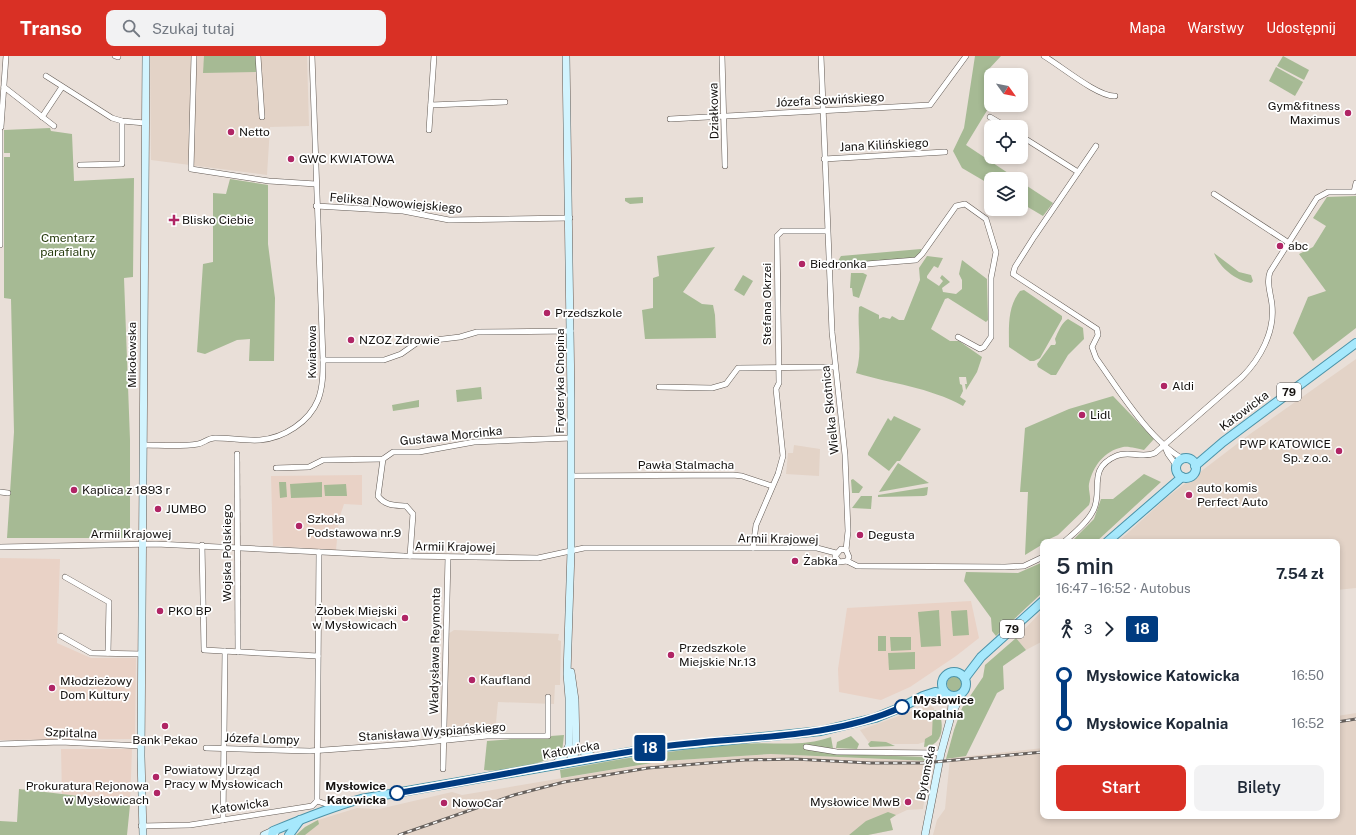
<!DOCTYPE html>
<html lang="pl">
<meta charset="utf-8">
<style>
body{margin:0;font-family:"Public Sans",sans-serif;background:#f2f2f3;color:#1f2937;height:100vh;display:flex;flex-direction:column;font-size:15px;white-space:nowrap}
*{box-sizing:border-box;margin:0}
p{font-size:13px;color:#747a83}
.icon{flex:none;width:22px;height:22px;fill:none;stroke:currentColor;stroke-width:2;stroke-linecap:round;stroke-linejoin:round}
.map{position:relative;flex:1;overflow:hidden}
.side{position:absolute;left:1040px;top:483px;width:300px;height:280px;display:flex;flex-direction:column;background:#fff;border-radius:8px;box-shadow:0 2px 6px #0003}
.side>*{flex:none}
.badge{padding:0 8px;border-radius:3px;font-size:14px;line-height:26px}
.needle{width:26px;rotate:123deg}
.tools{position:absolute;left:984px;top:12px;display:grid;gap:8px}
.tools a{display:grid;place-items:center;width:44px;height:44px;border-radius:8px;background:#fff;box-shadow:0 2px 6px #0003;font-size:20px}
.map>.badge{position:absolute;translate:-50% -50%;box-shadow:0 0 0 2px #fff}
.legs{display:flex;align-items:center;gap:6px;height:44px;padding:0 16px;font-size:13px}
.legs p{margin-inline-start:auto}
.overview{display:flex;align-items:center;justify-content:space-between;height:68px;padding:0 16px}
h1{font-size:22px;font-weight:600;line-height:30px}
.primary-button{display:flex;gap:8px;margin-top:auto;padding:8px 16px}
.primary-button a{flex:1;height:46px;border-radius:8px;background:#d93025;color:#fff;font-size:16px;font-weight:600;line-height:46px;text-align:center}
.primary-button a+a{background:#f2f2f3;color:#1f2937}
ul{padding:0 16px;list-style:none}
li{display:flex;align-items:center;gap:14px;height:48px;font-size:15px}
li i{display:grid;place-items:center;width:6px;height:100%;margin:0 5px;background:currentColor}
li i::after{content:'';width:10px;height:10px;margin:-5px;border:3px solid;border-radius:50%;background:#fff}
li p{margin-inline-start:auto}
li:first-child i{background:linear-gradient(#0000 50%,currentColor 0)}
li:last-child i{background:linear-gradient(currentColor 50%,#0000 0)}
header{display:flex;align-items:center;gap:24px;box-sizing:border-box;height:56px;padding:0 20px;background:#d93025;color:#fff}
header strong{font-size:19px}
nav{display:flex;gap:22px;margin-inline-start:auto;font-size:14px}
.search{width:280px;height:36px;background:#f2f2f3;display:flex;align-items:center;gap:10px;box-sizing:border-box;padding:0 14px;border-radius:8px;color:#747a83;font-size:15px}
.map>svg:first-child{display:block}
</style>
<header>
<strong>Transo</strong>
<div class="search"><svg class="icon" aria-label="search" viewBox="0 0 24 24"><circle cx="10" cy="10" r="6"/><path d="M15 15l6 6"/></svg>Szukaj tutaj</div>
<nav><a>Mapa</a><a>Warstwy</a><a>Udostępnij</a></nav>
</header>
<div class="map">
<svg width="1356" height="779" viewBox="0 0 1356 779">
<rect width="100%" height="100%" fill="#e9dfd8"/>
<g fill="#e3d3c7">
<polygon points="150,0 307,0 309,70 270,71 267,119 151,104"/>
<polygon points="1356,303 1356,532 1337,534 1337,486 1118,486 1166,442 1250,378"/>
<polygon points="794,389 820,393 819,420 786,418 788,397 793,397"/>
<polygon points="1043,554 1043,585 1026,594 1016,582"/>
<polygon points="454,574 559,578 558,584 561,585 560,629 555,629 554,648 498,646 495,676 447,677 448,578"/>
<polygon points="929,649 934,652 935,676 928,685 918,688 870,688 860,674"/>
<polygon points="1356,657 1356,779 933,779 937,764 945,753 950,702 1043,692 1043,760 1337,760 1337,660"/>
<polygon points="771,698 930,705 923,753 907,754 890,762 893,774 868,779 300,779 302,775 315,765 357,752 379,753 452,736 462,739 664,705"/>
</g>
<g fill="#e9d2c6">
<polygon points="362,419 362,449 344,448 339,463 336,494 273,490 271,420"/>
<polygon points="0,502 60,503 57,587 91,602 136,602 135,683 0,684"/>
<polygon points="971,545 979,582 956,600 910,631 881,644 839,636 838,613 847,552"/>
<polygon points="61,693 132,693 130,749 79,743 79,740 62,738"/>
</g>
<g fill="#a6ba94">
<polygon points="204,0 256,0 257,16 203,17"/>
<polygon points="975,0 1001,0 988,14 997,19 991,19 991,48 966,89 1017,123 991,123 991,129 962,112 953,95 964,72"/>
<polygon points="1283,0 1309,14 1304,24 1277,10"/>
<polygon points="1276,11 1303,26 1295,40 1269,25"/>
<polygon points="50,72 51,75 72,78 74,125 134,122 133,221 124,222 130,384 130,482 7,482 14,376 11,243 4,242 4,101 10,101 10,97 4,97 4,74"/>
<polygon points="230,123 268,129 268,188 275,242 274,305 249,305 250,283 237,284 205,298 197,296 203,208 213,206 213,137 226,138"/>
<polygon points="1021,126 1053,147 1043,160 1021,147"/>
<polygon points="1356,140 1356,272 1313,305 1293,277 1308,241 1326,235 1299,198 1313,191 1326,170 1313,162 1327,141"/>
<polygon points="643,141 643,147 630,148 625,145 625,142"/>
<polygon points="715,191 683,236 702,248 713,249 715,259 716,282 645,283 642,254 653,252 653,222 659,220 657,200"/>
<polygon points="921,193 921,196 913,203 843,207 838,205 841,200"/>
<path d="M1214,197L1239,216L1251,219L1253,225L1251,227C1235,224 1219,211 1214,197Z"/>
<path d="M927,200L943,202L938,212L934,210L927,220V222L939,230L943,225L940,222L942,219L950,226L942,232L943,236L956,238L962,233V224L959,218L962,204L987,223L988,264L986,266L948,242L945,243L931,273L950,285H959L982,301L977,316L966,334L965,328H967L966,321H959L960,328L962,329L963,335L960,341L966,345L963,350C929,331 892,328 856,317C863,296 857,273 859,251L861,250L879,259V263L883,261L890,263L892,260L899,264H904L920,224L919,212Z"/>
<polygon points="851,217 863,217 867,219 859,242 853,240 852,232 850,232"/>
<polygon points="743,219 753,225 744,240 734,234"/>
<path d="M1024,234L1062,260V263L1040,302L1034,305H1030L1009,291C1009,272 1007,251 1020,235Z"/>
<path d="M1068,263L1083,272L1084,283L1068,299L1056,319H1051L1038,311L1037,308L1051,289H1055L1056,287L1055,283C1058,276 1062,266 1068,263Z"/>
<polygon points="481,331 482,343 457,346 456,334"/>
<path d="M1113,340L1154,383L1144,394C1138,393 1129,390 1123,391C1104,395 1093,410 1089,428C1088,435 1092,442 1089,449L1058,479L1043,486V488L1025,499L1028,436H1020L1025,372L1069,353Z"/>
<polygon points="419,344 419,351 393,355 392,349"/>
<polygon points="894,360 921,373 900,405 897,405 889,415 868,399 868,397 888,362 891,365"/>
<polygon points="898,407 929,427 879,436"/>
<polygon points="1144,418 1161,426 1096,486 1071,486 1094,463 1101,443 1113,443"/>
<polygon points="853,423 863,431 859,437 852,437 851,424"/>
<polygon points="279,426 286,426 287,441 280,442"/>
<polygon points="322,426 322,441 291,442 290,428"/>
<polygon points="346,428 347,440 325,440 324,429"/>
<polygon points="928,431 927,439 924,440 878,441 878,439"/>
<polygon points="861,440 872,440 871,453 852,452"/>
<polygon points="1043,506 1043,536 996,580 992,575 991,562 964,525 966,516 1018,517"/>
<polygon points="939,554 941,590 921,591 918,556"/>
<polygon points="967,554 969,579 953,580 951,555"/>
<rect x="878" y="580" width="8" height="15"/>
<polygon points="890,581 911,581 911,594 891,595"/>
<polygon points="1016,582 1026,594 1003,610 1004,633 997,637 966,700 946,703 954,674 962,652 983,621 985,609"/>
<polygon points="915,596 915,613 889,614 888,597"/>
<circle cx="955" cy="628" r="8"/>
<path d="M933,654L939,655C944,670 944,689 924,691L925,683L932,679Z"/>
<path d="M564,679L562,696C543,708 507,717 484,714L487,685Z"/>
<polygon points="851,680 859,688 857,693 836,692 837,686"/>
<path d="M831,681L834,698L927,701L930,705L771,698L664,705L561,722L560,714C620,703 680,693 741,688C771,685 801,692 831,681Z"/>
<polygon points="871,685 886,686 895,690 870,691 868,688"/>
<polygon points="19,733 79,740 79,743 130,749 127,779 0,779 0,765 17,766"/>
<polygon points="888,756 896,759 890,763 893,774 868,779 849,779 866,765"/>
<polygon points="318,764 319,768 305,779 296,779 305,771"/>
</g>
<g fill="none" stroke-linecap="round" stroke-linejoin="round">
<defs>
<g id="street">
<polyline points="115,0 118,1"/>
<polyline points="194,0 191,113 269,125 316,128"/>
<polyline points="258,0 262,61"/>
<polyline points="722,0 725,110"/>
<polyline points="821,0 832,276 845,399 848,475 846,494"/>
<path d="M1044,0C1061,10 1098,41 1115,40"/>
<polyline points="46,20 112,62 122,65 145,67"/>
<polyline points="4,31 54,70"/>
<polyline points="431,49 505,46"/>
<polyline points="42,61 62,31"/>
<polyline points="990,61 1007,71"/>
<polyline points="670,63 930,49 966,0"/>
<polyline points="1,71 6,0"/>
<polyline points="429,74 434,0"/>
<polyline points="1021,80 1078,116"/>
<path d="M1096,90L1034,181L1015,211L1013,218L1097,273L1098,279L1092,291L1096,302C1119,334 1149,384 1183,403"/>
<polyline points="824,103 945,96"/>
<polyline points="80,109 122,108 122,65"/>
<polyline points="1214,138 1289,187"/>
<polyline points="316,150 403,155 449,164 570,162"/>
<polyline points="0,189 0,75"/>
<polyline points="829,211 916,204 922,198 956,150 965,148 986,163 996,196 991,222 991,281 984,291 980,293 958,281"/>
<polyline points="323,304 384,304 401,298 418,286 460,281 477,276 571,275"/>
<polyline points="659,331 712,332 726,328 738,312 835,311"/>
<path d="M143,389C160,389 180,391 198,388C204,387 208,382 215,382C230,382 245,385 260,384C284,382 309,366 318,344C323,331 323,317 323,304L312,0"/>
<polyline points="1164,389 1168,398 1176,409"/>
<polyline points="237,398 238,596"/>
<path d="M383,403L378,440C385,450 395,449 406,450L413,458L410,500"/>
<polyline points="276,412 309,411 323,404 383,403 393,396 419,396 474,386 571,382"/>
<polyline points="571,420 733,419 742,420 772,430"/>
<polyline points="0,436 8,437"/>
<path d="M1064,486C1074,477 1087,467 1093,455C1104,435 1086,413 1116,400C1129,394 1142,403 1155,397L1242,321C1260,303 1275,276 1272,249C1271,238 1266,227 1270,216L1317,142L1328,136H1354L1356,127"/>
<polyline points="202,489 204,594 318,600"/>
<polyline points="0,491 156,488 404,500 538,502 584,492 817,492 836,497"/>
<polyline points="753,492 756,469 778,418 783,400 776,333 779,327 777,180 782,175 827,175"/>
<polyline points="846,494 841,493 835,500 839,506 847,505"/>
<polyline points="846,494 849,501 847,505"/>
<polyline points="847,505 857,510 1005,511 1024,510 1043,501"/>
<polyline points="65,521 109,546 108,597"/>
<polyline points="61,580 91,597 142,598"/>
<polyline points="0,688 61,686 141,690"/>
<polyline points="806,691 837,696 941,697"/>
<polyline points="206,692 310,695 408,688 487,680 548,680 548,641"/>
<polyline points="443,713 448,501"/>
<polyline points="317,745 319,496"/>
<polyline points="317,745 326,748 335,749"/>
<polyline points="223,764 225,595"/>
<polyline points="141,770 190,769 312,750 317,745"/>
</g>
<g id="secondary">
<polyline points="566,0 571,343 571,495 567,618 569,642 569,690 572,705"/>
<polyline points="571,616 575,644 576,692 573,705"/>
<polyline points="953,656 961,638"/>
<polyline points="576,692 594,701"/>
<polyline points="554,709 563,701 569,690"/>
<polyline points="143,779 141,700 146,0"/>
<polyline points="264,779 273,775 275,777"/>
<polyline points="925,779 941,697 951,660 952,647 946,638"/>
</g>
<g id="primary">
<circle cx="1186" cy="412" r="10"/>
<polyline points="1195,410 1223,386 1356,287"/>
<polyline points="1107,486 1182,421"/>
<circle cx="954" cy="628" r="12"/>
<polyline points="965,622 981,601 1043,545"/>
<path d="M272,779L273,775C302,763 331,751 361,743L653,692L821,675L875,662L902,651L923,640L935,636L946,638"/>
<polyline points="289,779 300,764"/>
</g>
</defs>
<use href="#street" stroke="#625a54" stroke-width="6"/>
<use href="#secondary" stroke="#625a54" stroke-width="8"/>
<use href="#primary" stroke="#4c93a8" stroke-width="10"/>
<use href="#street" stroke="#fff" stroke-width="5"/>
<use href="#secondary" stroke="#d2f4fe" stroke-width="7"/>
<use href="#primary" stroke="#a6e8fc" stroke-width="8"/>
<defs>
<g id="rail">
<polyline points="1337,666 1356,663"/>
<polyline points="399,779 514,739 564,726 648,712 744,704 794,703 870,707 923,707 1043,696"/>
</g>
</defs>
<use href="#rail" stroke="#66605c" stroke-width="3"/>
<use href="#rail" stroke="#fff" stroke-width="1.5" stroke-dasharray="4.5" stroke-linecap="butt"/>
</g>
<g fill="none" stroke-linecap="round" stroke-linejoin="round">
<defs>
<path id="line-1" d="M397,737C482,723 567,705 653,692C736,679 824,686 902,651"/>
</defs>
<use href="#line-1" stroke="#fff" stroke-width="9"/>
<use href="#line-1" stroke="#003b80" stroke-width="6"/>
</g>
<g fill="#b02565" stroke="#fff" stroke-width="1.5">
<circle cx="1348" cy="57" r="4"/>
<circle cx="231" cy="76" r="4"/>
<circle cx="291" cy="103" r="4"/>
<path d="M172 158h4v4h4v4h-4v4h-4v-4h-4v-4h4z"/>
<circle cx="1280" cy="190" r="4"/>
<circle cx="802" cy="208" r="4"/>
<circle cx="547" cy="257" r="4"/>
<circle cx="351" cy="284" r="4"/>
<circle cx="1164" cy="330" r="4"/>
<circle cx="1082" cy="359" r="4"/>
<circle cx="1339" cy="395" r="4"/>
<circle cx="74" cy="434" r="4"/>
<circle cx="1189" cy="439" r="4"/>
<circle cx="158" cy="453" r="4"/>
<circle cx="299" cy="470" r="4"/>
<circle cx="860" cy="479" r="4"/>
<circle cx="795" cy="505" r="4"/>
<circle cx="160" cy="555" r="4"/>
<circle cx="405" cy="562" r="4"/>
<circle cx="671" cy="599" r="4"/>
<circle cx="472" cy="624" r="4"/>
<circle cx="52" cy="632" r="4"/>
<circle cx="165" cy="670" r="4"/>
<circle cx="156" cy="721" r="4"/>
<circle cx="157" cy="737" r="4"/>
<circle cx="908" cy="746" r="4"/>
<circle cx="444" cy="747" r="4"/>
</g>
<g fill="#fff" stroke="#003b80" stroke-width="2">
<circle cx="902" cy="651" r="7"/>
<circle cx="397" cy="737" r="7"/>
</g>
<g text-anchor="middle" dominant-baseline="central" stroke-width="3.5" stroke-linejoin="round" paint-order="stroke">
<g fill="#fff" stroke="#5b5958" stroke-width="1">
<rect x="1277" y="327" width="24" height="18" rx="3"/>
<rect x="1000" y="564" width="24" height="18" rx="3"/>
</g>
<g font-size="11" font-weight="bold" fill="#151210">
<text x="1289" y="336">79</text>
<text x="1012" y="573">79</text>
</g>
<g font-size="12" fill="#151210" stroke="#fff">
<text transform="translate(830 44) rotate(-3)">Józefa Sowińskiego</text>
<text transform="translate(714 55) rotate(-91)">Działkowa</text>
<text transform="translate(884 89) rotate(-3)">Jana Kilińskiego</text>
<text transform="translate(396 147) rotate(5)">Feliksa Nowowiejskiego</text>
<text transform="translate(767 248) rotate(-90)">Stefana Okrzei</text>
<text transform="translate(312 296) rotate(-90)">Kwiatowa</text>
<text transform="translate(132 299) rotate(-90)">Mikołowska</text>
<text transform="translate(560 325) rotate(-90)">Fryderyka Chopina</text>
<text transform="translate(830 354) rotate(-96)">Wielka Skotnica</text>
<text transform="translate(1244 355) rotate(-37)">Katowicka</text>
<text transform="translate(451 380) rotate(-6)">Gustawa Morcinka</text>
<text x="686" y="409">Pawła Stalmacha</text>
<text x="131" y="478">Armii Krajowej</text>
<text transform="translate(778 483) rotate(1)">Armii Krajowej</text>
<text transform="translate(455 491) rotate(1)">Armii Krajowej</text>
<text transform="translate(227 497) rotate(-90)">Wojska Polskiego</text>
<text transform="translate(435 595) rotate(-89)">Władysława Reymonta</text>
<text transform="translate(432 676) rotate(-4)">Stanisława Wyspiańskiego</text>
<text transform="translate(71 677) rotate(2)">Szpitalna</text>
<text transform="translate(262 683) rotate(2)">Józefa Lompy</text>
<text transform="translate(571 694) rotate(-10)">Katowicka</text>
<text transform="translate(926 717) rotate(-79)">Bytomska</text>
<text transform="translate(240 750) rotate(-8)">Katowicka</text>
</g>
<g font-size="12" fill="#151210" stroke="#fff" text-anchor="start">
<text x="1340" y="50" text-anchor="end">Gym&amp;fitness<tspan x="1340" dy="14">Maximus</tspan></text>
<text x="239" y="76">Netto</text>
<text x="299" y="103">GWC KWIATOWA</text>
<text x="182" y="164">Blisko Ciebie</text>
<text x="1288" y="190">abc</text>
<text x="810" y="208">Biedronka</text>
<text x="555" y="257">Przedszkole</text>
<text x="359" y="284">NZOZ Zdrowie</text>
<text x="1172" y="330">Aldi</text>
<text x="1090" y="359">Lidl</text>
<text x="1331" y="388" text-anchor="end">PWP KATOWICE<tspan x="1331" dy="14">Sp. z o.o.</tspan></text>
<text x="1197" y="432">auto komis<tspan x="1197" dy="14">Perfect Auto</tspan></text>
<text x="82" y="434">Kaplica z 1893 r</text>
<text x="166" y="453">JUMBO</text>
<text x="307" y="463">Szkoła<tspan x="307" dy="14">Podstawowa nr.9</tspan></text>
<text x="868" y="479">Degusta</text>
<text x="803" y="505">Żabka</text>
<text x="168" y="555">PKO BP</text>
<text x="397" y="555" text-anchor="end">Żłobek Miejski<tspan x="397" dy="14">w Mysłowicach</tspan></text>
<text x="679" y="592">Przedszkole<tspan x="679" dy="14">Miejskie Nr.13</tspan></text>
<text x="480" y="624">Kaufland</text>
<text x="60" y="625">Młodzieżowy<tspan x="60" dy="14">Dom Kultury</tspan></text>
<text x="165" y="684" text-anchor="middle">Bank Pekao</text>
<text x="164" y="714">Powiatowy Urząd<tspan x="164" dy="14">Pracy w Mysłowicach</tspan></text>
<text x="149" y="730" text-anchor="end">Prokuratura Rejonowa<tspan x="149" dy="14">w Mysłowicach</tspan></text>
<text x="900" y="746" text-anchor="end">Mysłowice MwB</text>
<text x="452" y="747">NowoCar</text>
</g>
<g font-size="12" fill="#283d0f" stroke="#fff">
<text x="68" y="182">Cmentarz<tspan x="68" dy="14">parafialny</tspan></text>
</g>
<g font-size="12" font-weight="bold" fill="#151210" stroke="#fff" text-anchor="start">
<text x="913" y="644">Mysłowice<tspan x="913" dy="14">Kopalnia</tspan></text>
<text x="386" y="730" text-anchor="end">Mysłowice<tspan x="386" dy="14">Katowicka</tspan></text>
</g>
</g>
</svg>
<div class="tools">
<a><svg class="needle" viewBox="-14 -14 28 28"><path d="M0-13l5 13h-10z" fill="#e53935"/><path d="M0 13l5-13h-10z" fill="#747a83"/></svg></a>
<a><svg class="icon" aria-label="locate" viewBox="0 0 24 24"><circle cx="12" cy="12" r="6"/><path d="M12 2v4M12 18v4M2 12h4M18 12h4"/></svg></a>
<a><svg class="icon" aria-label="layers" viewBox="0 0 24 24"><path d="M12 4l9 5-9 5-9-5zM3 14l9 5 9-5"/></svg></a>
</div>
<b class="badge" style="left:650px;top:692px;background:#003b80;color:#fff">18</b>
<section class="side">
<div class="overview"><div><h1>5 min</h1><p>16:47 – 16:52 · Autobus</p></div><b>7.54 zł</b></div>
<div class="legs"><svg class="icon" aria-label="walk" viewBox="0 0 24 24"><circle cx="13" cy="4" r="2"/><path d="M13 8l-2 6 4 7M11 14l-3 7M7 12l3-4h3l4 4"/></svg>3<svg class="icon" aria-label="forward" viewBox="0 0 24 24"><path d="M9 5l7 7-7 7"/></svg><b class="badge" style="background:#003b80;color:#fff">18</b></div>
<ul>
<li><i style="color:#003b80"></i><b>Mysłowice Katowicka</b><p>16:50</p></li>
<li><i style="color:#003b80"></i><b>Mysłowice Kopalnia</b><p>16:52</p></li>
</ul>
<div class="primary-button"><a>Start</a><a>Bilety</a></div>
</section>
</div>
